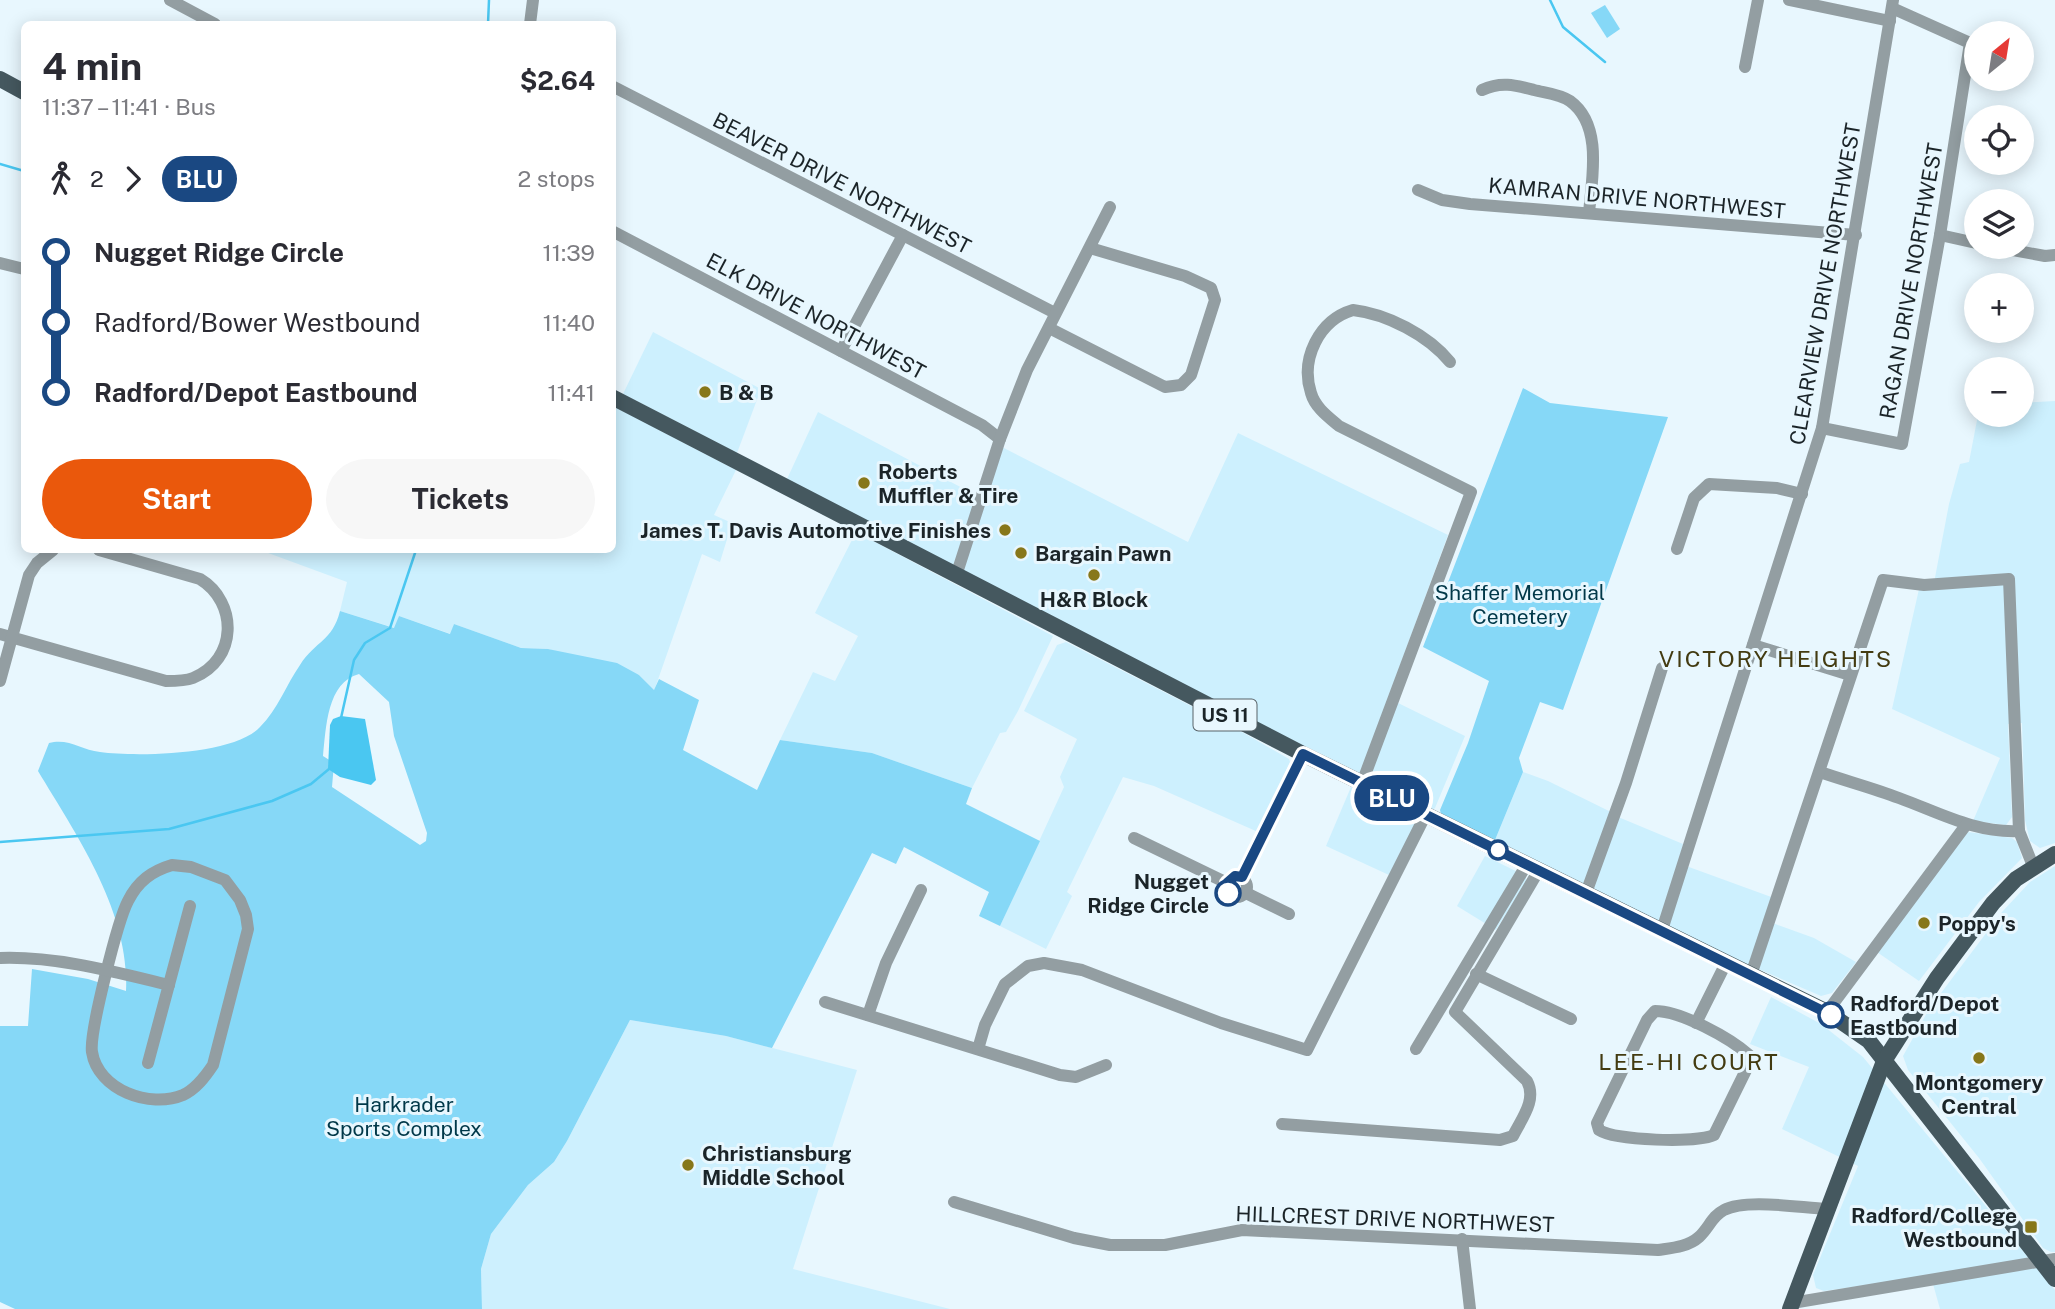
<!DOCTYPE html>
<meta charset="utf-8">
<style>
body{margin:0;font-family:"Public Sans",sans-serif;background:#f7f7f7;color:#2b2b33;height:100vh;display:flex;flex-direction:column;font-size:26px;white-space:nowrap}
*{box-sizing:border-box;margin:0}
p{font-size:23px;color:#7c7c81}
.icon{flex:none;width:38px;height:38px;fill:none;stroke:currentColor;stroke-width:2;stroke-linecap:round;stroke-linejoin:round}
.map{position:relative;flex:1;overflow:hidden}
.side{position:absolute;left:21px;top:21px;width:595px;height:532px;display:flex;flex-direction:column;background:#fff;border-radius:10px;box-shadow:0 4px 18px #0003}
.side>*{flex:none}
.badge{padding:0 14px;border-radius:23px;font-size:24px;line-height:46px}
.needle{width:46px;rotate:30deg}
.tools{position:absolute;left:1964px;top:21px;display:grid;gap:14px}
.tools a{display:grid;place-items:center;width:70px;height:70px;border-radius:50%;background:#fff;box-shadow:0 4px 18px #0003;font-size:35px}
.map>.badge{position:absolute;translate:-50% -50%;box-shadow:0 0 0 4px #fff}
.legs{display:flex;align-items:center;gap:10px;height:77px;padding:0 21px;font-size:23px}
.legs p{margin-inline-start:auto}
.overview{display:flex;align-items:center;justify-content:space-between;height:119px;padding:0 21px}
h1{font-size:38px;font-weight:700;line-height:52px}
.primary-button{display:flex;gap:14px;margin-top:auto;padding:14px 21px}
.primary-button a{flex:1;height:80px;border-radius:42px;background:#ea580c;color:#fff;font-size:28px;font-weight:700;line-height:80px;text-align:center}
.primary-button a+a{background:#f7f7f7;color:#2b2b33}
ul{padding:0 21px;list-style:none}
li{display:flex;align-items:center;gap:24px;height:70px;font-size:26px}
li i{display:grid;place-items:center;width:10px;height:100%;margin:0 9px;background:currentColor}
li i::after{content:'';width:18px;height:18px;margin:-9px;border:5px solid;border-radius:50%;background:#fff}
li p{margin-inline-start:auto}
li:first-child i{background:linear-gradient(#0000 50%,currentColor 0)}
li:last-child i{background:linear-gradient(currentColor 50%,#0000 0)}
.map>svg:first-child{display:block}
</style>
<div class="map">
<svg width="2055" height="1309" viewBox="0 0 2055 1309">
<rect width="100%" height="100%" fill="#e8f7fe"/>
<g fill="#cdf0fe">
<polygon points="653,332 761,389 737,453 623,394"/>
<polygon points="2055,401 2055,843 2040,848 2030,841 2025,820 2022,723 2008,724 2012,817 2006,825 1973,821 2000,758 1892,709 1919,589 1933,588 1949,504 1960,464 1969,462 1978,415 2021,415 2021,403"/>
<polygon points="613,406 736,470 714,515 732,523 720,562 702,554 654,691 639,675 548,649 521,648 454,624 451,634 399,616 395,628 340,611 347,582 260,550 612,550"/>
<polygon points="818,412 987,501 1002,447 1188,542 1238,433 1448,535 1388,698 1465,736 1435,808 1432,810 1201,695 787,479"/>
<polygon points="856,532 1053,636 1018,711 1006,732 1000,733 972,788 872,753 780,740 813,672 835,681 858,636 815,613"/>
<polygon points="1066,642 1242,732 1289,759 1290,762 1258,832 1154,786 1123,777 1067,892 1072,896 1046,949 1000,926 1064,787 1060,777 1077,739 1024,711 1057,645"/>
<polygon points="1523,772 1548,781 1611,812 1611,814 1683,844 1678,863 1774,898 1767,921 1814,938 1856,962 1832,993 1821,996 1740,961 1495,840"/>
<polygon points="1351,787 1414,817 1415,824 1389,875 1326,846"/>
<polygon points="1968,832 2012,838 2017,842 2022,858 1979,902 1919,981 1874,950"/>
<polygon points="1485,856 1526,876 1526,882 1496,930 1457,906"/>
<polygon points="2055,866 2055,1252 2051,1252 2043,1248 1979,1158 1908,1070 1903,1056 1929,1009 2002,912 2030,882"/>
<polygon points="1771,997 1821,1024 1863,1057 2055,1290 2055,1309 1940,1309 1933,1284 1881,1283 1824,1291 1816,1288 1813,1275 1858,1166 1782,1129 1809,1067 1750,1044"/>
<polygon points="630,1020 726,1036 857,1070 793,1269 950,1309 482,1309 481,1269 491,1234 528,1185 554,1162 567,1141"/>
</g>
<g fill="#86d8f7" fill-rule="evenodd">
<polygon points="1605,5 1620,29 1607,38 1591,13"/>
<polygon points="1523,388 1550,403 1668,417 1563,710 1540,702 1519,758 1523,772 1495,840 1441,814 1440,810 1468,743 1489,681 1423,647"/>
<path d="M340,611L394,628L399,616L450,634L454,624L521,648L548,649L617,663L639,675L654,690L659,679L699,700L683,750L757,790L780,740L872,753L972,788L966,804L1040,841L1000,926L979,916L989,892L904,847L896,864L872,853L772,1048L726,1036L630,1020L567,1141L554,1162L528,1185L491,1234L481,1269L482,1309H15L0,1302V1026H28L32,969L88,979L126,991C130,912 77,836 38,771L49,743C69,738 81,750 100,752C137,757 234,755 260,727C278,709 286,685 300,665C316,640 332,642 340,611ZM359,674L389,702L394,736L427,833L426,841L420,845L332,787L334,763L323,756C326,728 327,682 359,674Z"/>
</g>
<polygon fill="#4ac7f1" points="341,716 365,719 376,780 371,785 340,777 328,769 330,725 333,719"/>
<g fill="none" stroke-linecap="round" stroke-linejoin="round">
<g stroke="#4ac7f1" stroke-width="2.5">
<polyline points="1550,0 1563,27 1605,62"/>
<polyline points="488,24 489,0"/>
<polyline points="0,164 24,171"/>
<polyline points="341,718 354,660 365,643 390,628 416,550"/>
<polyline points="0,842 169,829 272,801 311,784 329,769"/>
</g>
<g stroke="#939ea2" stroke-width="12">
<polyline points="170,0 215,24"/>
<polyline points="1789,0 1890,21"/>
<polyline points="530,24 533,0"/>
<polyline points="1745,67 1758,0"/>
<polyline points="612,86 1055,313"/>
<path d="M1482,90C1501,81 1515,85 1534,90C1546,93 1560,94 1570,101C1603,125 1592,178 1589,213"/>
<polyline points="1418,190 1442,200 1470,204 1856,235"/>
<polyline points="612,231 982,425 1000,439"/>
<polyline points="1940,235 1976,243"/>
<polyline points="1996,247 2045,256 2055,255"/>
<polyline points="0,263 24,269"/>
<polyline points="1049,328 1165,387 1181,385 1191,375 1215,300 1211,288 1185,276 1090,248"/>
<polyline points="841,351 903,235"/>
<polyline points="1822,428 1902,444 1940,235 1970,43 1892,8"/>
<polyline points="1677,549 1694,498 1709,484 1777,488 1802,494"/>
<polyline points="956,576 1000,439 1027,370 1110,207"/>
<path d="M0,634L166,681C175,681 185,681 193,678C238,660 238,602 200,579L99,550"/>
<polyline points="1753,645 1850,675"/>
<polyline points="0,681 29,575 37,563 53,550"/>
<path d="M1820,772C1846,781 1873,788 1899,798C1940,813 1975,833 2019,831"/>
<path d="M1362,783L1471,492L1339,426C1327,416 1315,407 1311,393C1300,359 1319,320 1353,310C1387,314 1428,335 1450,362"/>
<polyline points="1134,838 1227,883"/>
<path d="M172,865L191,867L225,880L240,900L246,915L248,929L213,1065C205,1077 196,1089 183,1095C150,1109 98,1090 92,1052C89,1033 118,920 128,901C138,881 152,871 172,865Z"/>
<circle cx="1237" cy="887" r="10"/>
<polyline points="1242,877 1303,754"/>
<polyline points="1246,893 1289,914"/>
<polyline points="1586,893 1626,783 1662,668"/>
<polyline points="1662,930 1822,428 1893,0"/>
<path d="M0,958C56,956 115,972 169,985"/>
<polyline points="1476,974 1571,1019"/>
<polyline points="1751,975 1883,580 1924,585 2009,579 2019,831 2033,866"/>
<polyline points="825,1002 1060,1075 1076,1077 1106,1065"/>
<path d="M1655,1011C1681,1011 1730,1038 1749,1055L1750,1062L1714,1135C1696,1143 1616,1141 1599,1130L1597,1123L1647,1020Z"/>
<polyline points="1827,1012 1966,825"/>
<polyline points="868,1015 886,963 921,890"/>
<polyline points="1696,1023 1726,963"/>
<polyline points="978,1049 985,1025 1005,984 1028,966 1044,963 1082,970 1221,1023 1307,1050 1426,814"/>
<polyline points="1416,1049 1527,864"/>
<polyline points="148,1063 190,906"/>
<path d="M1282,1124L1500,1140L1513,1136C1522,1118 1537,1100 1527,1081L1455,1012L1539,870"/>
<path d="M954,1202L1074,1238L1110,1245H1165L1242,1230L1658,1250C1671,1248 1688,1247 1699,1237C1709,1228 1712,1216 1724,1210C1746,1198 1801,1208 1827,1209"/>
<polyline points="1462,1239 1470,1309"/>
<polyline points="1792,1303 2055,1259"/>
</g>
<g stroke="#45585f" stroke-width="16">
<polyline points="0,79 24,92"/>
<polyline points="612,397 1303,754 1827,1012 1869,1041 2055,1279"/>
<polyline points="1790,1309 1884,1061 1937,978 1993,903 2016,879 2055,854"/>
</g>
</g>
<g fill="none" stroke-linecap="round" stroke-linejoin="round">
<defs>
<polyline id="line-1" points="1228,893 1227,883 1235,876 1242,877 1303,754 1831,1015"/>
</defs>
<use href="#line-1" stroke="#fff" stroke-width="16"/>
<use href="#line-1" stroke="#1a4882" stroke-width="10"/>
</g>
<g fill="#87771a" stroke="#e8f7fe" stroke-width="2.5">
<circle cx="705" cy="392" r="7"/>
<circle cx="864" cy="483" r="7"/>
<circle cx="1005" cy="530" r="7"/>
<circle cx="1021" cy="553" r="7"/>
<circle cx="1094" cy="575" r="7"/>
<circle cx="1924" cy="923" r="7"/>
<circle cx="1979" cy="1058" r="7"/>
<circle cx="688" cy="1165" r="7"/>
<rect x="2024" y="1220" width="14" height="14" rx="3.5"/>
</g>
<g fill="#fff" stroke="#1a4882" stroke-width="3.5">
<circle cx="1498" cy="850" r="9"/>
<circle cx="1228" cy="893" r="12"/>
<circle cx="1831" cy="1015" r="12"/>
</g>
<g text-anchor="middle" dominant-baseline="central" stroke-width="6" stroke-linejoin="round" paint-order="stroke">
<rect fill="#e8f7fe" stroke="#586368" stroke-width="2" x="1193.5" y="699.5" width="63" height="31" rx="5"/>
<g font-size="19" font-weight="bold" fill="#1b2428">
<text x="1225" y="715">US 11</text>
</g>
<g font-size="21" fill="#1b2428" stroke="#e8f7fe">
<text transform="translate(842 183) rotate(27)">BEAVER DRIVE NORTHWEST</text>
<text transform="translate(1637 198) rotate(5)">KAMRAN DRIVE NORTHWEST</text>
<text transform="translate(1911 281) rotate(-80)">RAGAN DRIVE NORTHWEST</text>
<text transform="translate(1825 284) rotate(-80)">CLEARVIEW DRIVE NORTHWEST</text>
<text transform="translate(816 316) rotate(28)">ELK DRIVE NORTHWEST</text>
<text transform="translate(1395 1219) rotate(2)">HILLCREST DRIVE NORTHWEST</text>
</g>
<g font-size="21" font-weight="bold" fill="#1b2428" stroke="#e8f7fe" text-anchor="start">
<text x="719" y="392">B &amp; B</text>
<text x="878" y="471">Roberts<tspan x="878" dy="24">Muffler &amp; Tire</tspan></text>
<text x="991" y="530" text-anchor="end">James T. Davis Automotive Finishes</text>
<text x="1035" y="553">Bargain Pawn</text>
<text x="1094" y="599" text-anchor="middle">H&amp;R Block</text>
<text x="1938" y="923">Poppy's</text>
<text x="1979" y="1082" text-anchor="middle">Montgomery<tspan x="1979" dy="24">Central</tspan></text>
<text x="702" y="1153">Christiansburg<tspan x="702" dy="24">Middle School</tspan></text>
<text x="2017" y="1215" text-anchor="end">Radford/College<tspan x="2017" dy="24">Westbound</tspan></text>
</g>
<g font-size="21" fill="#003849" stroke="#e8f7fe">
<text x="1520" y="592">Shaffer Memorial<tspan x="1520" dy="24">Cemetery</tspan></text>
<text x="404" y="1104">Harkrader<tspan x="404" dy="24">Sports Complex</tspan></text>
</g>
<g font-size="21" font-weight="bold" fill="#1b2428" stroke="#e8f7fe" text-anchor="end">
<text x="1209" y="881">Nugget<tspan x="1209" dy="24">Ridge Circle</tspan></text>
<text x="1850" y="1003" text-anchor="start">Radford/Depot<tspan x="1850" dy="24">Eastbound</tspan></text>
</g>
<g font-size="23" letter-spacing="2" fill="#433b11" stroke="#e8f7fe">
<text x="1776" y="658">VICTORY HEIGHTS</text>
<text x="1689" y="1061">LEE-HI COURT</text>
</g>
</g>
</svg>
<div class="tools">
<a><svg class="needle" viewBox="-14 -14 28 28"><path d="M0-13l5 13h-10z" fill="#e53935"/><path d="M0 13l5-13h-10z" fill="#7c7c81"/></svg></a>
<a><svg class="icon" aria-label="locate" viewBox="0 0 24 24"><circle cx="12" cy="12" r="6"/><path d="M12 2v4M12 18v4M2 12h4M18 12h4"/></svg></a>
<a><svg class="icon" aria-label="layers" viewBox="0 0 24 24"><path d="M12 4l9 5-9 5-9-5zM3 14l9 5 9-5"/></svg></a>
<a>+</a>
<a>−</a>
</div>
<b class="badge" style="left:1392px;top:798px;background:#1a4882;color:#fff">BLU</b>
<section class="side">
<div class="overview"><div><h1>4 min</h1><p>11:37 – 11:41 · Bus</p></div><b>$2.64</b></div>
<div class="legs"><svg class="icon" aria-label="walk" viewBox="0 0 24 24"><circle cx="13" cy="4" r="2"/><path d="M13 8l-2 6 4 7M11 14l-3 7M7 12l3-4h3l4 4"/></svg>2<svg class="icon" aria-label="forward" viewBox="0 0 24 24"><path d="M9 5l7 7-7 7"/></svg><b class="badge" style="background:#1a4882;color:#fff">BLU</b><p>2 stops</p></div>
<ul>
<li><i style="color:#1a4882"></i><b>Nugget Ridge Circle</b><p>11:39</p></li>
<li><i style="color:#1a4882"></i><span>Radford/Bower Westbound</span><p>11:40</p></li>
<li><i style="color:#1a4882"></i><b>Radford/Depot Eastbound</b><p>11:41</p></li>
</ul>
<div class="primary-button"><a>Start</a><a>Tickets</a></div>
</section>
</div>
